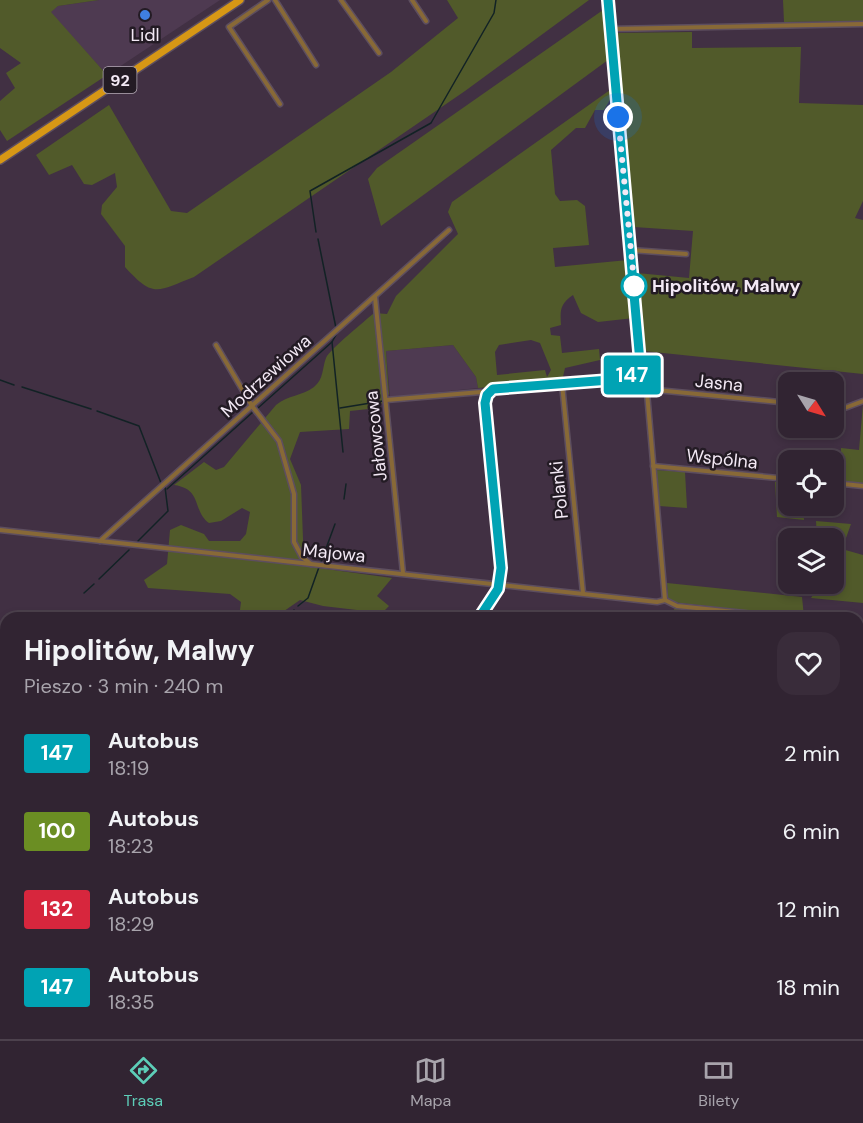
<!DOCTYPE html>
<html lang="pl">
<meta charset="utf-8">
<style>
body{margin:0;font-family:"DM Sans",sans-serif;background:#392c3a;color:#f1f3f6;height:100vh;display:flex;flex-direction:column;font-size:22px;white-space:nowrap}
*{box-sizing:border-box;margin:0}
p{font-size:20px;color:#a8a4ac}
.icon{flex:none;width:33px;height:33px;fill:none;stroke:currentColor;stroke-width:2;stroke-linecap:round;stroke-linejoin:round}
.map{position:relative;flex:1;overflow:hidden}
.panel{position:absolute;left:0px;top:612px;width:864px;height:428px;display:flex;flex-direction:column;background:#312432;border-radius:18px 18px 0 0;box-shadow:0 3px 9px #0003,0 0 0 2px #4c414d}
.panel>*{flex:none}
.badge{padding:0 12px;border-radius:4px;font-size:21px;line-height:39px}
.needle{width:39px;rotate:127deg}
.buttons{position:absolute;left:778px;top:372px;display:grid;gap:12px}
.buttons a{display:grid;place-items:center;width:66px;height:66px;border-radius:12px;background:#312432;box-shadow:0 3px 9px #0003,0 0 0 2px #4c414d;font-size:30px}
.you{position:absolute;width:30px;height:30px;margin:-15px;border:4px solid #fff;border-radius:50%;background:#1a73e8;box-shadow:0 0 0 9px #1a73e833}
.map>.badge{position:absolute;translate:-50% -50%;box-shadow:0 0 0 3px #fff}
.round{display:grid;place-items:center;flex:none;width:63px;height:63px;border-radius:18px;background:#392c3a}
.overview{display:flex;align-items:center;justify-content:space-between;height:102px;padding:0 24px}
h1{font-size:28px;font-weight:700;line-height:45px}
ul{padding:0;list-style:none}
li{display:flex;align-items:center;gap:18px;height:78px;padding:0 24px}
li div{flex:1}
li b{display:block;font-size:22px}
li em{font-style:normal}
li .badge{min-width:66px;font-weight:700;text-align:center}
.dock{display:flex;justify-content:space-around;align-items:center;height:84px;border-top:2px solid #4c414d;background:#312432;font-size:16px;color:#a8a4ac}
.dock a{display:grid;justify-items:center;gap:3px}
.dock .current{color:#5dceb8}
.map>svg:first-child{display:block}
</style>
<div class="map">
<svg width="863" height="1039" viewBox="0 0 863 1039">
<rect width="100%" height="100%" fill="#413043"/>
<g fill="#4e3a51">
<polygon points="99,0 220,0 107,75 50,12 58,6"/>
<polygon points="453,345 476,377 478,388 390,397 386,351"/>
</g>
<g fill="#515a2a" fill-rule="evenodd">
<polygon points="0,0 99,0 58,6 51,12 107,75 7,141 0,130 0,101 15,88 6,73 21,63 0,48"/>
<path d="M447,0H589L465,91L194,277C157,291 154,299 125,267V246L101,214L102,205L117,187L115,173L92,185L84,184L72,165L49,175L36,155L109,105L171,211L187,213L391,72L458,18Z"/>
<polygon points="783,0 863,0 863,21 784,22"/>
<polygon points="603,10 608,60 381,226 368,179 377,168"/>
<polygon points="692,32 692,48 801,47 799,103 863,105 863,201 855,218 863,220 863,374 644,351 637,273 689,278 693,231 634,227 617,33"/>
<path d="M610,90L612,96L604,110H595L585,128H576L551,150L555,194L560,201L577,200L585,206L589,245L553,248L555,267L628,260L634,318L598,322L581,313L573,295C560,304 560,310 561,325L550,328L551,335L560,336L562,353L599,349L600,360L565,368L562,381L478,388L476,377L453,345L386,351L389,394L378,408L350,411L349,429L300,432L290,459L301,485L304,566L392,578L377,596L389,606L382,613L323,606L300,600L274,618H239L241,602L230,594L148,588L144,580L167,564L170,530L181,525L204,534L209,541H240L246,534L250,512L242,508L221,521L209,523C192,511 203,489 174,485L204,462L216,470L224,467L276,405C288,395 302,396 314,387C324,379 322,368 326,358C330,349 365,321 374,313L387,314L396,296L458,234L448,212L452,202ZM531,340L540,343L551,370L547,377L545,370L497,375L495,352L499,345Z"/>
<polygon points="863,404 863,484 841,482 841,448 859,450"/>
<polygon points="656,470 685,472 687,508 659,506"/>
<polygon points="775,482 789,483 789,506 803,506 804,520 777,517"/>
<polygon points="816,521 851,524 842,549 863,555 863,603 811,598 821,584 834,584 834,538 817,538"/>
<polygon points="667,583 802,597 804,617 672,602 668,598"/>
<polygon points="674,609 762,618 675,618"/>
<polygon points="858,702 863,703 863,788 858,788"/>
<rect x="858" y="794" width="5" height="74"/>
<polygon points="858,874 863,875 863,941 858,940"/>
<polygon points="863,1031 863,1039 517,1039 517,1037 531,1039 532,1034 663,1034 693,1037 696,1034 862,1036"/>
</g>
<g fill="none" stroke-linecap="round" stroke-linejoin="round">
<g stroke="#122225" stroke-width="1.5">
<polyline points="316,232 310,191 431,123 494,13 496,0"/>
<polyline points="318,239 336,328"/>
<polyline points="332,342 343,452"/>
<polyline points="0,380 14,385"/>
<polyline points="22,387 91,409"/>
<polyline points="258,408 332,342 337,333"/>
<polyline points="340,408 383,401"/>
<polyline points="97,411 139,426 161,483"/>
<polyline points="167,489 253,412"/>
<polyline points="344,499 346,484"/>
<polyline points="138,541 168,511 165,487"/>
<polyline points="321,562 335,524"/>
<polyline points="99,579 129,550"/>
<polyline points="84,593 94,584"/>
<polyline points="298,606 308,598 319,567"/>
<polyline points="284,618 294,610"/>
<polyline points="858,936 863,933"/>
<polyline points="336,1039 339,1034"/>
<polyline points="694,1039 698,1034"/>
</g>
<defs>
<g id="street">
<polyline points="268,0 229,27 280,104"/>
<polyline points="275,0 316,65"/>
<polyline points="341,0 379,53"/>
<polyline points="412,0 426,21"/>
<polyline points="610,29 863,24"/>
<polyline points="631,250 686,254"/>
<polyline points="375,297 403,573"/>
<polyline points="216,345 252,406 279,441 294,494 294,542 302,557 311,564"/>
<polyline points="636,371 646,381 665,600"/>
<polyline points="562,384 583,593"/>
<polyline points="646,389 789,403"/>
<polyline points="386,400 481,392 487,395"/>
<polyline points="834,408 842,409 863,401"/>
<polyline points="653,466 789,479"/>
<polyline points="834,483 863,486"/>
<polyline points="0,530 657,602 665,600"/>
<polyline points="100,541 449,230"/>
<polyline points="665,600 677,606 793,618"/>
<polyline points="479,618 498,589 501,568 485,403 487,395 493,389 623,379 631,376 640,362 607,0"/>
<polyline points="858,625 863,625"/>
<polyline points="0,636 6,636"/>
<polyline points="858,871 863,872"/>
<polyline points="858,943 863,944"/>
<polyline points="858,1011 863,1012"/>
<polyline points="408,1039 408,1034"/>
</g>
<polyline id="primary" points="0,160 240,0"/>
</defs>
<use href="#street" stroke="#5d4e5f" stroke-width="7"/>
<use href="#primary" stroke="#5d4e5f" stroke-width="10"/>
<use href="#street" stroke="#886937" stroke-width="4"/>
<use href="#primary" stroke="#d79715" stroke-width="7"/>
</g>
<g fill="none" stroke-linecap="round" stroke-linejoin="round">
<defs>
<polyline id="line" points="479,618 498,589 501,568 485,403 487,395 493,389 623,379 631,376 640,362 608,0"/>
</defs>
<use href="#line" stroke="#fff" stroke-width="14"/>
<use href="#line" stroke="#00a3b4" stroke-width="9"/>
<polyline stroke="#f3e9f5" stroke-width="6" stroke-dasharray="0 10.8" points="618,117 635,292 634,286"/>
</g>
<circle fill="#3f7fe0" stroke="#231b24" stroke-width="2" cx="145" cy="15" r="6"/>
<circle fill="#fff" stroke="#00a3b4" stroke-width="3" cx="634" cy="286" r="12"/>
<g text-anchor="middle" dominant-baseline="central" stroke-width="5" stroke-linejoin="round" paint-order="stroke">
<rect fill="#231b24" stroke="#b5abb6" stroke-width="1.5" x="103.5" y="67" width="33" height="26" rx="4.5"/>
<g font-size="16" font-weight="bold" fill="#f3e9f5">
<text x="120" y="80">92</text>
</g>
<g font-size="18" fill="#f3e9f5" stroke="#231b24">
<text x="145" y="35">Lidl</text>
</g>
<g font-size="18" font-weight="bold" fill="#f3e9f5" stroke="#231b24" text-anchor="start">
<text x="652" y="286">Hipolitów, Malwy</text>
</g>
<g font-size="18" fill="#f3e9f5" stroke="#231b24">
<text transform="translate(266 376) rotate(-42)">Modrzewiowa</text>
<text transform="translate(719 383) rotate(6)">Jasna</text>
<text transform="translate(376 436) rotate(-96)">Jałowcowa</text>
<text transform="translate(722 459) rotate(6)">Wspólna</text>
<text transform="translate(559 490) rotate(-96)">Polanki</text>
<text transform="translate(334 553) rotate(6)">Majowa</text>
</g>
</g>
</svg>
<div class="buttons">
<a><svg class="needle" viewBox="-14 -14 28 28"><path d="M0-13l5 13h-10z" fill="#e53935"/><path d="M0 13l5-13h-10z" fill="#a8a4ac"/></svg></a>
<a><svg class="icon" aria-label="locate" viewBox="0 0 24 24"><circle cx="12" cy="12" r="6"/><path d="M12 2v4M12 18v4M2 12h4M18 12h4"/></svg></a>
<a><svg class="icon" aria-label="layers" viewBox="0 0 24 24"><path d="M12 4l9 5-9 5-9-5zM3 14l9 5 9-5"/></svg></a>
</div>
<div class="you" style="left:618px;top:117px"></div>
<b class="badge" style="left:632px;top:375px;background:#00a3b4;color:#fff">147</b>
<section class="panel">
<div class="overview"><div><h1>Hipolitów, Malwy</h1><p>Pieszo · 3 min · 240 m</p></div><a class="round"><svg class="icon" aria-label="heart" viewBox="0 0 24 24"><path d="M12 20l-8-8c-3-5 5-10 8-4 3-6 11-1 8 4z"/></svg></a></div>
<ul>
<li><span class="badge" style="background:#00a3b4;color:#fff">147</span><div><b>Autobus</b><p>18:19</p></div><em>2 min</em></li>
<li><span class="badge" style="background:#6b8e23;color:#fff">100</span><div><b>Autobus</b><p>18:23</p></div><em>6 min</em></li>
<li><span class="badge" style="background:#d7263d;color:#fff">132</span><div><b>Autobus</b><p>18:29</p></div><em>12 min</em></li>
<li><span class="badge" style="background:#00a3b4;color:#fff">147</span><div><b>Autobus</b><p>18:35</p></div><em>18 min</em></li>
</ul>
</section>
</div>
<nav class="dock">
<a class="current"><svg class="icon" aria-label="directions" viewBox="0 0 24 24"><path d="M12 3l9 9-9 9-9-9zM9 14v-3h6M13 9l2 2-2 2"/></svg>Trasa</a>
<a><svg class="icon" aria-label="map" viewBox="0 0 24 24"><path d="M3 6l6-2 6 2 6-2v14l-6 2-6-2-6 2zM9 4v14M15 6v14"/></svg>Mapa</a>
<a><svg class="icon" aria-label="tickets" viewBox="0 0 24 24"><path d="M3 7h18v10H3zM15 7v10"/></svg>Bilety</a>
</nav>
